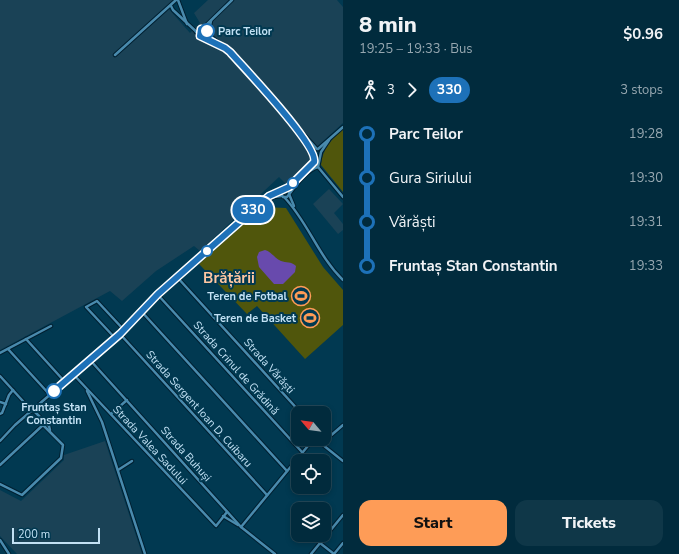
<!DOCTYPE html>
<meta charset="utf-8">
<style>
body{margin:0;font-family:"Nunito Sans",sans-serif;background:#0f3748;color:#f1f3f6;height:100vh;display:flex;flex-direction:column;font-size:15px;white-space:nowrap}
*{box-sizing:border-box;margin:0}
p{font-size:13px;color:#96a7b0}
.icon{flex:none;width:22px;height:22px;fill:none;stroke:currentColor;stroke-width:2;stroke-linecap:round;stroke-linejoin:round}
.map{position:relative;flex:1;overflow:hidden}
.drawer{display:flex;flex-direction:column;background:#012b3d;width:336px}
.drawer>*{flex:none}
.badge{padding:0 8px;border-radius:13px;font-size:14px;line-height:26px}
.needle{width:26px;rotate:299deg}
.tools{position:absolute;left:291px;top:406px;display:grid;gap:8px}
.tools a{display:grid;place-items:center;width:40px;height:40px;border-radius:8px;background:#012b3d;box-shadow:0 2px 6px #0003,0 0 0 1px #234757;font-size:20px}
.scale{position:absolute;left:12px;bottom:10px;width:88px;box-sizing:border-box;padding-left:4px;border:2px solid #c2e1f4;border-top:0;font-size:11px;line-height:14px;white-space:nowrap;color:#c2e1f4;-webkit-text-stroke:3px #013951;paint-order:stroke}
.map>.badge{position:absolute;translate:-50% -50%;box-shadow:0 0 0 2px #fff}
.legs{display:flex;align-items:center;gap:6px;height:44px;padding:0 16px;font-size:13px}
.legs p{margin-inline-start:auto}
.overview{display:flex;align-items:center;justify-content:space-between;height:68px;padding:0 16px}
h1{font-size:22px;font-weight:800;line-height:30px}
.cta{display:flex;gap:8px;margin-top:auto;padding:8px 16px}
.cta a{flex:1;height:46px;border-radius:12px;background:#fe9c57;color:#111;font-size:16px;font-weight:800;line-height:46px;text-align:center}
.cta a+a{background:#0f3748;color:#f1f3f6}
ul{padding:0 16px;list-style:none}
li{display:flex;align-items:center;gap:14px;height:44px;font-size:15px}
li i{display:grid;place-items:center;width:6px;height:100%;margin:0 5px;background:currentColor}
li i::after{content:'';width:10px;height:10px;margin:-5px;border:3px solid;border-radius:50%;background:#012b3d}
li p{margin-inline-start:auto}
li:first-child i{background:linear-gradient(#0000 50%,currentColor 0)}
li:last-child i{background:linear-gradient(currentColor 50%,#0000 0)}
main{display:flex;flex:1;min-height:0}
.map>svg:first-child{display:block}
</style>
<main>
<div class="map">
<svg width="343" height="554" viewBox="0 0 343 554">
<rect width="100%" height="100%" fill="#013951"/>
<g fill="#1a4256">
<polygon points="0,0 174,0 167,7 190,33 200,23 194,13 208,0 337,0 343,7 343,123 309,154 311,160 286,184 279,177 200,251 194,246 156,271 122,301 110,291 0,350"/>
<polygon points="329,189 343,204 334,213 343,224 343,230 338,234 313,204"/>
<polygon points="105,441 142,554 17,554 0,536 0,490 21,501 64,460 64,455"/>
</g>
<g fill="#50560c">
<path d="M343,129V192L321,165C322,149 332,139 343,129Z"/>
<polygon points="263,207 286,208 323,267 343,290 343,325 305,359 257,306 247,314 199,264"/>
</g>
<path fill="#684aad" d="M265,250C272,252 274,258 281,261C286,263 291,261 296,266L295,272L283,284H274L259,267L257,257L259,252Z"/>
<g fill="none" stroke-linecap="round" stroke-linejoin="round">
<defs>
<g id="street">
<polyline points="178,0 187,24"/>
<polyline points="171,6 173,10 201,36 222,47"/>
<polyline points="196,32 202,29 232,0"/>
<polyline points="208,34 230,52 317,149"/>
<polyline points="208,34 211,21"/>
<polyline points="115,55 176,0"/>
<polyline points="318,149 343,127"/>
<polyline points="318,167 343,197"/>
<polyline points="286,189 313,164 315,160 313,153 299,132"/>
<path d="M289,192L287,189H283L281,194L283,197H287C294,188 306,170 318,167L321,152L329,140"/>
<polyline points="289,194 294,206"/>
<path d="M284,197C308,222 318,256 343,280"/>
<polyline points="264,202 274,197 281,196"/>
<polyline points="177,277 301,413"/>
<polyline points="158,295 302,452"/>
<polyline points="141,311 287,471"/>
<polyline points="120,334 267,495"/>
<polyline points="115,338 86,307 97,301 124,330"/>
<polyline points="26,339 65,382"/>
<polyline points="8,349 50,395"/>
<polyline points="0,353 51,326"/>
<polyline points="90,360 241,527 275,554"/>
<polyline points="73,374 216,526 227,512"/>
<polyline points="0,376 32,411"/>
<polyline points="87,391 102,422 145,554"/>
<polyline points="0,402 6,404"/>
<polyline points="33,410 49,426 50,430"/>
<polyline points="0,414 2,413 9,395 13,390"/>
<polyline points="111,414 127,400"/>
<polyline points="0,441 15,425 120,334 158,295 269,196 282,190"/>
<polyline points="321,444 343,425"/>
<polyline points="0,465 43,425 63,445 61,458 22,495 0,484"/>
<polyline points="118,470 132,461"/>
<polyline points="223,516 238,525"/>
<polyline points="241,527 312,441 318,441 343,461"/>
<polyline points="0,540 9,554"/>
<polyline points="320,543 334,554"/>
<polyline points="311,554 343,515"/>
<polyline points="334,554 343,543"/>
</g>
</defs>
<use href="#street" stroke="#001f30" stroke-width="4.5"/>
<use href="#street" stroke="#498aad" stroke-width="2.5"/>
</g>
<g fill="none" stroke-linecap="round" stroke-linejoin="round">
<defs>
<path id="line-1" d="M54,391L120,334L158,294L269,196L289,187L314,162C319,146 244,68 230,52L225,48L200,36L201,29L207,31"/>
</defs>
<use href="#line-1" stroke="#fff" stroke-width="9"/>
<use href="#line-1" stroke="#1d71b8" stroke-width="6"/>
</g>
<defs>
<symbol id="stadium-ring" viewBox="-11 -11 22 22"><circle r="9.5" fill="#013951" stroke="#fe9c57" stroke-width="1.5"/><path d="M0-5a6.5 5 0 1 0 0 10a6.5 5 0 1 0 0-10ZM-3.5-1.8h7v3.6h-7Z" fill="#fe9c57"/></symbol>
</defs>
<g fill-rule="evenodd">
<use href="#stadium-ring" x="290" y="285" width="22" height="22"/>
<use href="#stadium-ring" x="299" y="307" width="22" height="22"/>
</g>
<g fill="#fff" stroke="#1d71b8" stroke-width="2">
<circle cx="207" cy="31" r="7"/>
<circle cx="293" cy="183" r="5"/>
<circle cx="207" cy="251" r="5"/>
<circle cx="54" cy="391" r="7"/>
</g>
<g text-anchor="middle" dominant-baseline="central" stroke-width="4" stroke-linejoin="round" paint-order="stroke">
<g font-size="11" font-weight="bold" fill="#c2e1f4" stroke="#013951" text-anchor="start">
<text x="218" y="31">Parc Teilor</text>
<text x="54" y="407" text-anchor="middle">Fruntaș Stan<tspan x="54" dy="13">Constantin</tspan></text>
</g>
<g font-size="11" font-weight="bold" fill="#c2e1f4" stroke="#013951" text-anchor="end">
<text x="287" y="296">Teren de Fotbal</text>
<text x="296" y="318">Teren de Basket</text>
</g>
<g font-size="11" fill="#c2e1f4" stroke="#013951">
<text transform="translate(269 366) rotate(48)">Strada Vărăști</text>
<text transform="translate(236 368) rotate(48)">Strada Crinul de Grădină</text>
<text transform="translate(199 409) rotate(48)">Strada Sergent Ioan D. Cuibaru</text>
<text transform="translate(150 445) rotate(47)">Strada Valea Sadului</text>
<text transform="translate(186 454) rotate(48)">Strada Buhuși</text>
</g>
<g font-size="15" font-weight="bold" fill="#fec6a2" stroke="#013951">
<text x="229" y="278">Brățării</text>
</g>
</g>
</svg>
<div class="tools">
<a><svg class="needle" viewBox="-14 -14 28 28"><path d="M0-13l5 13h-10z" fill="#e53935"/><path d="M0 13l5-13h-10z" fill="#96a7b0"/></svg></a>
<a><svg class="icon" aria-label="locate" viewBox="0 0 24 24"><circle cx="12" cy="12" r="6"/><path d="M12 2v4M12 18v4M2 12h4M18 12h4"/></svg></a>
<a><svg class="icon" aria-label="layers" viewBox="0 0 24 24"><path d="M12 4l9 5-9 5-9-5zM3 14l9 5 9-5"/></svg></a>
</div>
<div class="scale">200 m</div>
<b class="badge" style="left:253px;top:210px;background:#1d71b8;color:#fff">330</b>
</div>
<section class="drawer">
<div class="overview"><div><h1>8 min</h1><p>19:25 – 19:33 · Bus</p></div><b>$0.96</b></div>
<div class="legs"><svg class="icon" aria-label="walk" viewBox="0 0 24 24"><circle cx="13" cy="4" r="2"/><path d="M13 8l-2 6 4 7M11 14l-3 7M7 12l3-4h3l4 4"/></svg>3<svg class="icon" aria-label="forward" viewBox="0 0 24 24"><path d="M9 5l7 7-7 7"/></svg><b class="badge" style="background:#1d71b8;color:#fff">330</b><p>3 stops</p></div>
<ul>
<li><i style="color:#1d71b8"></i><b>Parc Teilor</b><p>19:28</p></li>
<li><i style="color:#1d71b8"></i><span>Gura Siriului</span><p>19:30</p></li>
<li><i style="color:#1d71b8"></i><span>Vărăști</span><p>19:31</p></li>
<li><i style="color:#1d71b8"></i><b>Fruntaș Stan Constantin</b><p>19:33</p></li>
</ul>
<div class="cta"><a>Start</a><a>Tickets</a></div>
</section>
</main>
